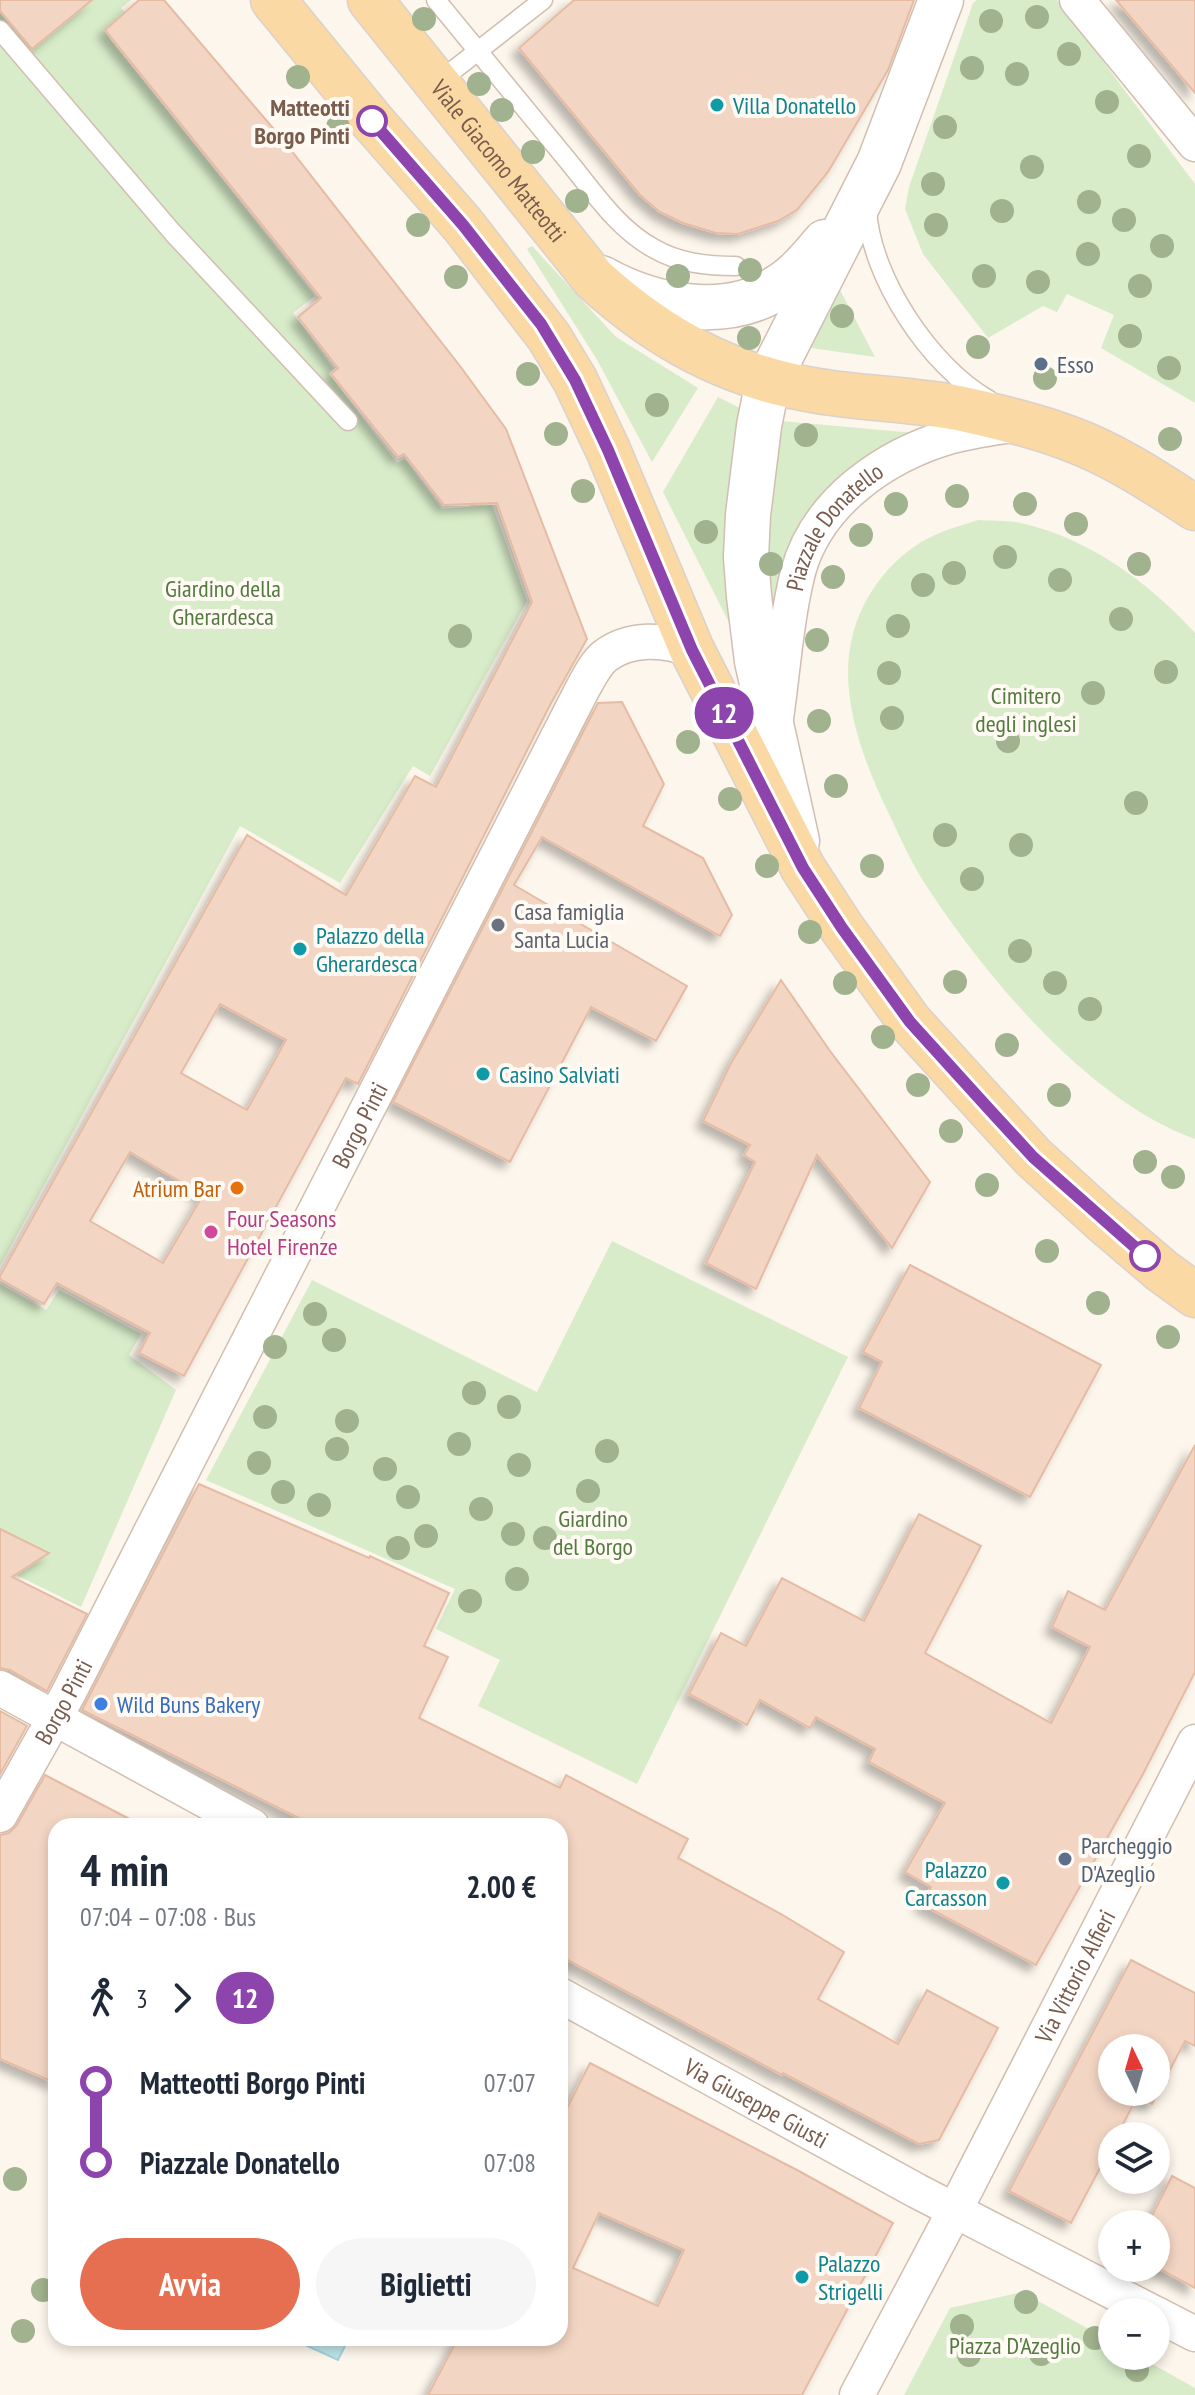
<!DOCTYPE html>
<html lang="it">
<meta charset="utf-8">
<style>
body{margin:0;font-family:"PT Sans Narrow",sans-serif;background:#f6f6f7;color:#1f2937;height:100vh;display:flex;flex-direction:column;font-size:30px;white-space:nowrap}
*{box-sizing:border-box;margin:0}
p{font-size:26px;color:#747a83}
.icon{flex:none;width:44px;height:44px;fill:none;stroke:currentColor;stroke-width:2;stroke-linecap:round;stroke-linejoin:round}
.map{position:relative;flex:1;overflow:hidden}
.details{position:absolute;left:48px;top:1818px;width:520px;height:528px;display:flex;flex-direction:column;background:#fff;border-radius:24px;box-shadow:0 4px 12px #0003}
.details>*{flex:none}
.badge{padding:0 16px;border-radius:26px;font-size:28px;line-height:52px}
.needle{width:52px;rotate:355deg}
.fabs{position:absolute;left:1098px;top:2034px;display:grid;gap:16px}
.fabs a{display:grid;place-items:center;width:72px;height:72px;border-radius:50%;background:#fff;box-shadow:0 4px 12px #0003;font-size:40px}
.map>.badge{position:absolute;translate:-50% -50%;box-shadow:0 0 0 4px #fff}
.legs{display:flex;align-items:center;gap:12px;height:88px;padding:0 32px;font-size:26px}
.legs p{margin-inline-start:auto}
.headline{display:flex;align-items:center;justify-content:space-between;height:136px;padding:0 32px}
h1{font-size:44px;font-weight:700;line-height:60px}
.primary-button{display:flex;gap:16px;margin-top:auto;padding:16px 32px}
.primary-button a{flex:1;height:92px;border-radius:48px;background:#e76f51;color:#fff;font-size:32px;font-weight:700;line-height:92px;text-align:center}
.primary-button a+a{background:#f6f6f7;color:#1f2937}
ul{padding:0 32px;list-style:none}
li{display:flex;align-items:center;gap:28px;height:80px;font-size:30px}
li i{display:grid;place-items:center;width:12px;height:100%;margin:0 10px;background:currentColor}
li i::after{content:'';width:20px;height:20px;margin:-10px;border:6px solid;border-radius:50%;background:#fff}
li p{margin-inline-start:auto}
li:first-child i{background:linear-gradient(#0000 50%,currentColor 0)}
li:last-child i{background:linear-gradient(currentColor 50%,#0000 0)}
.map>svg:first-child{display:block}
</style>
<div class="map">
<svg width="1195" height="2395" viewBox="0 0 1195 2395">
<defs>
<filter id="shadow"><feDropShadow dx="-7" dy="7" stdDeviation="4" flood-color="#0004"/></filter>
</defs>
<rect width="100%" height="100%" fill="#fdf6ec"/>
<g fill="#d8ecc9">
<polygon points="81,0 131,0 121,8 130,18 109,38 315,296 293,313 333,368 329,374 397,463 405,459 442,509 492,505 527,601 430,776 413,766 340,883 240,826 0,1266 0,11 31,48 85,6"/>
<polygon points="977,0 1057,0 1195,184 1195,403 1101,348 1114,315 1067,294 1057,312 1043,306 988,338 923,254 905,209 909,187 973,3"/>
<polygon points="532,246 616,337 698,388 652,462 596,358 527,249"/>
<polygon points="839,288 875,357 811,348"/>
<polygon points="718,397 746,411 749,662 663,492"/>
<polygon points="781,421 915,433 847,471 778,658 765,541"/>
<path d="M978,520C992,521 1007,520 1021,523C1088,538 1149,582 1195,633V1139C1088,1101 982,973 922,879C909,858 899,835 889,814C864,763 838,695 852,638C862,594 895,552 937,534C950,528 964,525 978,520Z"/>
<polygon points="612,1241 848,1357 637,1784 478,1706 500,1660 436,1629 455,1589 206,1480 312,1280 537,1392"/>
<polygon points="0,1284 46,1310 59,1290 141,1334 129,1355 176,1390 81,1607 0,1567"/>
<polygon points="1022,2292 1112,2342 1112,2356 1138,2356 1195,2388 1195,2395 904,2395 950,2308"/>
</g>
<polygon fill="#bfe3e8" stroke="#a5d3da" stroke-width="2" points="290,2338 344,2338 348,2340 338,2360"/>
<g fill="#f3d5c3" stroke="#e6bba3" stroke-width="2" fill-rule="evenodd" filter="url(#shadow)">
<polygon points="0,0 92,0 32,49 0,11"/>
<path d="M139,0H164L283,140L460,366L506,429L587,639L550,705L358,1084L346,1078L184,1376L139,1353L150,1333L57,1283L44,1304L0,1279V1276L247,835L346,895L415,776L436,787L532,602L497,503L444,505L404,454L398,457L331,374L338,368L298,317L321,298L105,30ZM220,1004L286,1040L247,1110L181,1073ZM130,1152L203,1195L163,1263L90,1221Z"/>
<polygon points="574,0 914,0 888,70 828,172 797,210 778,221 738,234 716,233 683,223 660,212 640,195 519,48"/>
<polygon points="1116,0 1195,0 1195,93"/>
<polygon points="622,702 664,784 643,826 703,858 732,915 720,936 542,837 514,885 687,986 656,1041 591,1007 510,1162 393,1102 598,703"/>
<polygon points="781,980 830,1051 930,1182 892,1248 817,1155 756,1289 706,1263 755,1162 744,1155 750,1145 703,1121 731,1063"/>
<polygon points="910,1265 1101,1365 1030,1497 859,1408 882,1362 863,1352"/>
<polygon points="1195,1445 1195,1672 1143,1774 1036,1965 921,1904 931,1887 905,1872 945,1803 869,1762 875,1749 816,1717 810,1728 760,1700 747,1725 689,1694 721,1633 746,1646 782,1578 864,1621 919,1514 981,1546 925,1653 1051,1723 1090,1647 1052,1627 1068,1591 1105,1610"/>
<polygon points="199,1484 369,1558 370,1556 449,1593 424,1646 448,1657 419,1718 560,1788 566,1775 688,1839 678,1858 781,1914 844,1952 818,1999 898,2044 927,1990 998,2028 939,2140 919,2144 783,2073 782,2075 560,1956 560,1826 315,1826 82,1710"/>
<polygon points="0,1529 49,1553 12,1577 87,1614 47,1691 10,1670 0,1668"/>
<polygon points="0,1711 27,1726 0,1774"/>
<polygon points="45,1775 143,1826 56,1826 56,2083 0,2059 0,1835 9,1833 17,1825"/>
<path d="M1131,1960L1195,1993V2046L1185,2041L1152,2104L1137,2097L1117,2136H1112V2145L1071,2223L1009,2191ZM1112,2048H1156V2092H1112Z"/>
<path d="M590,2063L797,2170L893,2223L802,2395H428L458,2338H560V2122ZM599,2213L684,2250L658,2306L573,2268Z"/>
<polygon points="1172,2176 1195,2188 1195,2288 1156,2267 1156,2224 1148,2224"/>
</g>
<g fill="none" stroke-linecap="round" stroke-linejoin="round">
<defs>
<g id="service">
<path d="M436,0C479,52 521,104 564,156C591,188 616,228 653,248C678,263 707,266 736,266"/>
<polyline points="0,30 173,233 348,421"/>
<polyline points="437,83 543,0"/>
<path d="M867,209C870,276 930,367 989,400"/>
</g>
<g id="minor">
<polyline points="1077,0 1195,144"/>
<path id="s1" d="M776,718C783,670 786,620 798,572C817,502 885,455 952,436C972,431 992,428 1012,425"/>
<polyline points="0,1688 252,1826"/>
<path id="s2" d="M0,1815L68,1694L583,688C589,678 595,664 605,656C630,637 665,639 692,650"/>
<path id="s3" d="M560,1995L917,2191L1152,2312"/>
<polyline points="1156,2314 1195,2334"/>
<path id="s4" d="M857,2395L955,2210L1195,1742"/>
</g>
<g id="tertiary">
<path d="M601,278C653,307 727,322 780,286C798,275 811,258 825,242"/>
<polyline points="797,841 757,661 749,596 746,557 748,515 759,426 768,381 879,163 941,0"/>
</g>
<g id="primary">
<polyline points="273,0 372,121 463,225 549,337 575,380 608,450 692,650 803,868 842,928 910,1022 1033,1157 1101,1219 1162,1271 1195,1295"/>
<path id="s5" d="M370,0L594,279C660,339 730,377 818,391C866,399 915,399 963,409C998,417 1034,425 1068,438C1113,454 1155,482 1195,508"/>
</g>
</defs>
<use href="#service" stroke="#d1beb0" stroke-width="21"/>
<use href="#minor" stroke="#d1beb0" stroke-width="37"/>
<use href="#tertiary" stroke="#d1beb0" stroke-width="47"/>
<use href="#primary" stroke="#dad1cd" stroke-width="47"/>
<use href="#service" stroke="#fff" stroke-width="18"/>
<use href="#minor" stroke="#fff" stroke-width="34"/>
<use href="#tertiary" stroke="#fff" stroke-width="44"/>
<use href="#primary" stroke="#fbd9a5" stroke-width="44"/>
</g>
<g fill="#a0b28e">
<circle cx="1037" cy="17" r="12"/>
<circle cx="424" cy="19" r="12"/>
<circle cx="991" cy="21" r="12"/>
<circle cx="1069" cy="54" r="12"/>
<circle cx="972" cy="68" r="12"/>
<circle cx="1017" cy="74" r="12"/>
<circle cx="298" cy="77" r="12"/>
<circle cx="479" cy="84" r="12"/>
<circle cx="1107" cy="102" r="12"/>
<circle cx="502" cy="110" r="12"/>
<circle cx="338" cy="127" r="12"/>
<circle cx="945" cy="127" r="12"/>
<circle cx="533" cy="152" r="12"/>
<circle cx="1139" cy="156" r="12"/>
<circle cx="1032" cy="167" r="12"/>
<circle cx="933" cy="184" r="12"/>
<circle cx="577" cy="201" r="12"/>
<circle cx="1089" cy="202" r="12"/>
<circle cx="1002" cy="211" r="12"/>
<circle cx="1124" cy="220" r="12"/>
<circle cx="418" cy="225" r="12"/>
<circle cx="936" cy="225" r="12"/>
<circle cx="1162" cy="246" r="12"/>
<circle cx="1088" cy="254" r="12"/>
<circle cx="750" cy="270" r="12"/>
<circle cx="678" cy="276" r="12"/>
<circle cx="984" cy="276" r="12"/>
<circle cx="456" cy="277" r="12"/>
<circle cx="1038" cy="282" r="12"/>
<circle cx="1140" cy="286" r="12"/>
<circle cx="842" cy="316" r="12"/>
<circle cx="1130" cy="336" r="12"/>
<circle cx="749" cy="338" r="12"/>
<circle cx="978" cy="347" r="12"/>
<circle cx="1169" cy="368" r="12"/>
<circle cx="528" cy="374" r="12"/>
<circle cx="1045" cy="378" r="12"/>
<circle cx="657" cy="405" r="12"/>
<circle cx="556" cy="434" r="12"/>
<circle cx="806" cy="435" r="12"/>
<circle cx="1170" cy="439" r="12"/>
<circle cx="583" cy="491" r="12"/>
<circle cx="957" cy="496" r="12"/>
<circle cx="896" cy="504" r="12"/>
<circle cx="1025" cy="504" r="12"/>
<circle cx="1076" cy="524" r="12"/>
<circle cx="706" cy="532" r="12"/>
<circle cx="861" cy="535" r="12"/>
<circle cx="1005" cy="557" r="12"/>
<circle cx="771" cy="564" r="12"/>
<circle cx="1139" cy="564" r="12"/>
<circle cx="954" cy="573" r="12"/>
<circle cx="833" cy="577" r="12"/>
<circle cx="1060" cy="580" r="12"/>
<circle cx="923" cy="585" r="12"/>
<circle cx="1121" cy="619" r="12"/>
<circle cx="898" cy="626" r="12"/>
<circle cx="460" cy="636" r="12"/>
<circle cx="817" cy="640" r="12"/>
<circle cx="1166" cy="672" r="12"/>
<circle cx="889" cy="673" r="12"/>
<circle cx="1093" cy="693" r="12"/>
<circle cx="892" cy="718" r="12"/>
<circle cx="819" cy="721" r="12"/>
<circle cx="1008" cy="741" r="12"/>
<circle cx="688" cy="742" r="12"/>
<circle cx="836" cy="786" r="12"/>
<circle cx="730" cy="799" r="12"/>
<circle cx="1136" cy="803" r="12"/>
<circle cx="945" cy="835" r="12"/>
<circle cx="1021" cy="845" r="12"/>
<circle cx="767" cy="866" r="12"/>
<circle cx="872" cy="866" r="12"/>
<circle cx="972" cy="879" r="12"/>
<circle cx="810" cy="932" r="12"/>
<circle cx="1020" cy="951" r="12"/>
<circle cx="955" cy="982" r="12"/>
<circle cx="845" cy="983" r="12"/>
<circle cx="1055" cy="983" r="12"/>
<circle cx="1090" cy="1009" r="12"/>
<circle cx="883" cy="1037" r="12"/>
<circle cx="1007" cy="1045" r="12"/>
<circle cx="918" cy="1085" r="12"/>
<circle cx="1059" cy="1095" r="12"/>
<circle cx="951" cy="1131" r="12"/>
<circle cx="1145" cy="1162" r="12"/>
<circle cx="1173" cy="1177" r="12"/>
<circle cx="987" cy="1185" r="12"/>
<circle cx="1047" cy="1251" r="12"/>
<circle cx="1098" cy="1303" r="12"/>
<circle cx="315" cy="1314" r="12"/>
<circle cx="1168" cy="1337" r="12"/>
<circle cx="334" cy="1340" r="12"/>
<circle cx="275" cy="1347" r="12"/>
<circle cx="474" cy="1393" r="12"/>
<circle cx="509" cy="1407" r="12"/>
<circle cx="265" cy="1417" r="12"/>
<circle cx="347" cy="1421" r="12"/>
<circle cx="459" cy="1444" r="12"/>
<circle cx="337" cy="1449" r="12"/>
<circle cx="607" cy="1451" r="12"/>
<circle cx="259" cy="1463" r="12"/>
<circle cx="519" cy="1465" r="12"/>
<circle cx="385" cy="1469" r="12"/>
<circle cx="588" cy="1491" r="12"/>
<circle cx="283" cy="1492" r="12"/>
<circle cx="408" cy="1497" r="12"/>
<circle cx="319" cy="1505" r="12"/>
<circle cx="481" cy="1509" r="12"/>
<circle cx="513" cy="1534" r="12"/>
<circle cx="426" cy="1536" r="12"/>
<circle cx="545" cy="1538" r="12"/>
<circle cx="398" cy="1548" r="12"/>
<circle cx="517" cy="1579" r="12"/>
<circle cx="470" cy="1601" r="12"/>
<circle cx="15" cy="2179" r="12"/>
<circle cx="43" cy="2290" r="12"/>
<circle cx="1026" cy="2302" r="12"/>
<circle cx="962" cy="2326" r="12"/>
<circle cx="23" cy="2331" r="12"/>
<circle cx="1095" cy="2338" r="12"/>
<circle cx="1041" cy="2354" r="12"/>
<circle cx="969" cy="2355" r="12"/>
<circle cx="1137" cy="2370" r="12"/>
</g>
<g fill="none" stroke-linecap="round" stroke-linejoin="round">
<defs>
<polyline id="line-1" points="372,121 463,225 522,300 541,324 575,380 608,450 692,650 803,868 842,928 910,1022 988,1108 1033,1157 1145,1256"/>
</defs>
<use href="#line-1" stroke="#fff" stroke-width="18"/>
<use href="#line-1" stroke="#8e44ad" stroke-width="12"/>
</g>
<g fill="#0f9aa8" stroke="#fffaf3" stroke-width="3">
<circle cx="717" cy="105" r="8"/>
<circle cx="300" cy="949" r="8"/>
<circle cx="483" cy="1074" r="8"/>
<circle cx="1003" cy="1883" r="8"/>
<circle cx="802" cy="2277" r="8"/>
</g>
<g fill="#fff" stroke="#8e44ad" stroke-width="4">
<circle cx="372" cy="121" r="14"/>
<circle cx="1145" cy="1256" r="14"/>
</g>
<g fill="#5c6f8a" stroke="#fffaf3" stroke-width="3">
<circle cx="1041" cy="364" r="8"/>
<circle cx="1065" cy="1859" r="8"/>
</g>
<circle fill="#6b7280" stroke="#fffaf3" stroke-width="3" cx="498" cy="925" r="8"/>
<circle fill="#e8710a" stroke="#fffaf3" stroke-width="3" cx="237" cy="1188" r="8"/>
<circle fill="#d1479c" stroke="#fffaf3" stroke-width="3" cx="211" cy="1232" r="8"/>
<circle fill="#3f7fe0" stroke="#fffaf3" stroke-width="3" cx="101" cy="1704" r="8"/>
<g text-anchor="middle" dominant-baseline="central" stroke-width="8" stroke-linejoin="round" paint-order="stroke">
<g font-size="24" fill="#0d838f" stroke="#fffaf3" text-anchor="start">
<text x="733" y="105">Villa Donatello</text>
<text x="316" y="935">Palazzo della<tspan x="316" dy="28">Gherardesca</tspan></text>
<text x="499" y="1074">Casino Salviati</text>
<text x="987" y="1869" text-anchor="end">Palazzo<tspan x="987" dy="28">Carcasson</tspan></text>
<text x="818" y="2263">Palazzo<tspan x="818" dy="28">Strigelli</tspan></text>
</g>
<g font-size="24" font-weight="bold" fill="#7a5c4d" stroke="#fffaf3" text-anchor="end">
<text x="350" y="107">Matteotti<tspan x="350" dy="28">Borgo Pinti</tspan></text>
</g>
<g font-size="24" fill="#7a5c4d" stroke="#fffaf3">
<text stroke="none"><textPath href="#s5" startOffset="206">Viale Giacomo Matteotti</textPath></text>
<text stroke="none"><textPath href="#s1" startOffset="206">Piazzale Donatello</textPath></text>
<text stroke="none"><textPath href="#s2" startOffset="778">Borgo Pinti</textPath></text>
<text stroke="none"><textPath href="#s2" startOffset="130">Borgo Pinti</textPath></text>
<text stroke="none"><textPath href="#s4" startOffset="472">Via Vittorio Alfieri</textPath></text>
<text stroke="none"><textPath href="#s3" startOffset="224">Via Giuseppe Giusti</textPath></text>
</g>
<g font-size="24" fill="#4e5e75" stroke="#fffaf3" text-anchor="start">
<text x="1057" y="364">Esso</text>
<text x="1081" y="1845">Parcheggio<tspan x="1081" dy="28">D'Azeglio</tspan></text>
</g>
<g font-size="24" fill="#537a41" stroke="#fffaf3">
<text x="223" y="588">Giardino della<tspan x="223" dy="28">Gherardesca</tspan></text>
<text x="1026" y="695">Cimitero<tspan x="1026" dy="28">degli inglesi</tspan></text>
<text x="593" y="1518">Giardino<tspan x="593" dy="28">del Borgo</tspan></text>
<text x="1015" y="2345">Piazza D'Azeglio</text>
</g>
<g font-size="24" fill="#5b616d" stroke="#fffaf3" text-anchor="start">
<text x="514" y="911">Casa famiglia<tspan x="514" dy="28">Santa Lucia</tspan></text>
</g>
<g font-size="24" fill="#c56008" stroke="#fffaf3" text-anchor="end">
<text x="221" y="1188">Atrium Bar</text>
</g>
<g font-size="24" fill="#b23c85" stroke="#fffaf3" text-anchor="start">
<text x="227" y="1218">Four Seasons<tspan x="227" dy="28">Hotel Firenze</tspan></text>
</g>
<g font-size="24" fill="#366cbe" stroke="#fffaf3" text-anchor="start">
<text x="117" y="1704">Wild Buns Bakery</text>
</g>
</g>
</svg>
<div class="fabs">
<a><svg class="needle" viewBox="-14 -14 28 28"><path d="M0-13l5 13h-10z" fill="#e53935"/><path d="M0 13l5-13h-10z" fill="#747a83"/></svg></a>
<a><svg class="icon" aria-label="layers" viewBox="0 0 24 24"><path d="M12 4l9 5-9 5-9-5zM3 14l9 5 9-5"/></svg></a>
<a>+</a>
<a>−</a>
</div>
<b class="badge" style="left:724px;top:713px;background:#8e44ad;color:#fff">12</b>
<section class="details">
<div class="headline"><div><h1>4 min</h1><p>07:04 – 07:08 · Bus</p></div><b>2.00 €</b></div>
<div class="legs"><svg class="icon" aria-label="walk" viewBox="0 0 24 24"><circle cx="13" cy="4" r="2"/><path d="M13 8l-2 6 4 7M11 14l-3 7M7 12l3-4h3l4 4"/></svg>3<svg class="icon" aria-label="forward" viewBox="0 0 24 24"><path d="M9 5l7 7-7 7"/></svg><b class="badge" style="background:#8e44ad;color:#fff">12</b></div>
<ul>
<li><i style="color:#8e44ad"></i><b>Matteotti Borgo Pinti</b><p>07:07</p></li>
<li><i style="color:#8e44ad"></i><b>Piazzale Donatello</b><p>07:08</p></li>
</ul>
<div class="primary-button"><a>Avvia</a><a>Biglietti</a></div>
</section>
</div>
